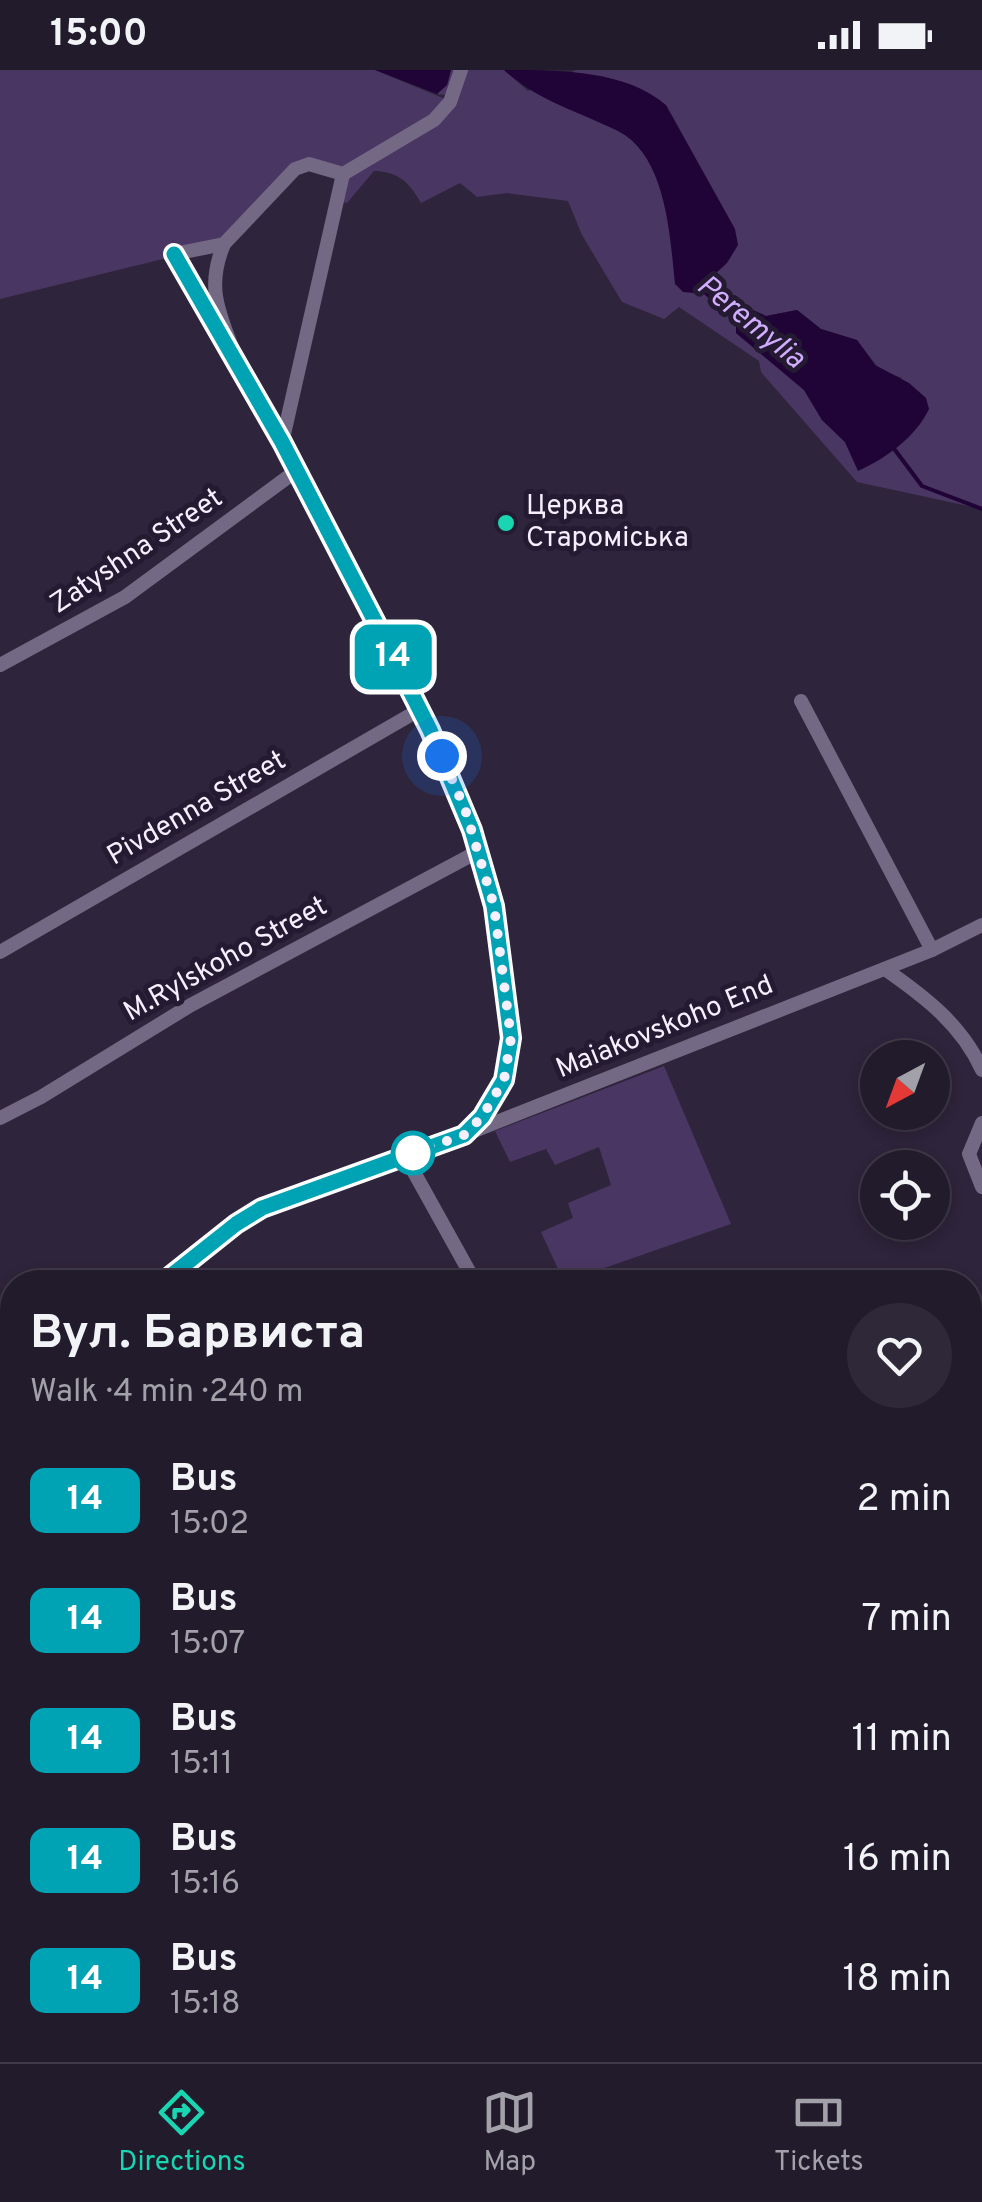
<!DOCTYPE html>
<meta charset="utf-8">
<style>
body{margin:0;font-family:Overpass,sans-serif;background:#2e2838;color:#f1f3f6;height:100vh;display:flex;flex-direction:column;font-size:38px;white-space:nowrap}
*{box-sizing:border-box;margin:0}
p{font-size:32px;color:#a2a1a9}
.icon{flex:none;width:55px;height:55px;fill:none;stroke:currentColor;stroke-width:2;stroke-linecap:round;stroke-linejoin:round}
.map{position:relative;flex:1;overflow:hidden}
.side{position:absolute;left:0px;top:1200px;width:982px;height:792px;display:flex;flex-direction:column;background:#221b2c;border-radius:40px 40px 0 0;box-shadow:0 5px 15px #0003,0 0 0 2px #3f3948}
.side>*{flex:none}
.badge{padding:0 20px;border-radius:15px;font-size:35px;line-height:65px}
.needle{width:65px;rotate:221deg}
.tools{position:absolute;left:860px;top:970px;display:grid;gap:20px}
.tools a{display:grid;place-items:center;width:90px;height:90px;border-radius:50%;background:#221b2c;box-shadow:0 5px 15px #0003,0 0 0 2px #3f3948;font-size:50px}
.you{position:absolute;width:50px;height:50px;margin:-25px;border:8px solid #fff;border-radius:50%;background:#1a73e8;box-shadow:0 0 0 15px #1a73e833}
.map>.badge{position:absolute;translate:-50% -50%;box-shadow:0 0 0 5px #fff}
.round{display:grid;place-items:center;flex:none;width:105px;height:105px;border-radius:52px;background:#2e2838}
.headline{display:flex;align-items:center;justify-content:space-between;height:170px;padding:0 30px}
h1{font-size:48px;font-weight:700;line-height:75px}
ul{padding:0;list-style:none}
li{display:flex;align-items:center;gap:30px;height:120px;padding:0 30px}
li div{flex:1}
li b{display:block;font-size:38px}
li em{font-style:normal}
li .badge{min-width:110px;font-weight:700;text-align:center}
.status{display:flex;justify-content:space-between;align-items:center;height:70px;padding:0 50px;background:#221b2c;direction:ltr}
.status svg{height:28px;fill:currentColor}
.tab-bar{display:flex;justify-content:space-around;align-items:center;height:140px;border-top:2px solid #3f3948;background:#221b2c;font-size:28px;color:#a2a1a9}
.tab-bar a{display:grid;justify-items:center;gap:5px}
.tab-bar .selected{color:#19d5b2}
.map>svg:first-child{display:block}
</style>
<div class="status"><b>15:00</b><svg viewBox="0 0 49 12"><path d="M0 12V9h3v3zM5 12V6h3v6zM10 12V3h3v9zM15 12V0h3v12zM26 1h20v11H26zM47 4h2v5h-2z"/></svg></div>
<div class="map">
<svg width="982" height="1992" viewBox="0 0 982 1992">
<rect width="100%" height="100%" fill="#2e243b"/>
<g fill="#4a3662" fill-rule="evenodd">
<path d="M0,0H375L450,31L455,18L444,25L437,24L447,15L451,0H504L528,21L576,0H982V439L857,412L761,302L759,291L679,237L664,249L622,232L582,165L568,131L507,123L477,127L460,113L421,133C409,112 399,102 374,101L347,133L337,131L343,104L309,94L224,174L0,229ZM746,237L766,246L797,240L821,259L857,270L880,300L902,308L858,400L845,372L822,350L804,320L736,263V249L740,239Z"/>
<polygon points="664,996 731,1154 564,1212 541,1162 573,1148 568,1133 611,1115 599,1077 555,1095 546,1079 510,1092 495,1061"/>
<polygon points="982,1391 982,1807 970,1786 970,1395"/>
</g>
<g fill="#200437">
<polygon points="375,0 451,0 447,15 437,24"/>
<path d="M504,0C560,0 625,0 666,35L735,159L738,175L727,193L694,223L683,222L675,214C670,168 667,86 618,61C577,41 538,31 504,0Z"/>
<path d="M746,237L766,246L797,240L821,259L857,270L875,295L909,313L926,328L929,339C915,368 886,388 858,401L845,372L822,350L804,320L736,263V249L740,238Z"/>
</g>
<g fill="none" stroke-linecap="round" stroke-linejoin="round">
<g stroke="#200437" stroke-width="4">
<polyline points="700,218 738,251"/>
<polyline points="892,376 922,416 982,439"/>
</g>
<g stroke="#746984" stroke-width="14">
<polyline points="343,104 434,50 450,32 461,0"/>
<polyline points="224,174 295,99 309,94 343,104 282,373"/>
<polyline points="0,595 125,527 296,401"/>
<polyline points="801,631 932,880"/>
<polyline points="0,882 419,640"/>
<path d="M885,899C925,927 962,955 982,1000"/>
<polyline points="0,1048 41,1027 191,935 479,781"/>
<polyline points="982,1053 969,1084 982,1117"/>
<polyline points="469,1063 932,880 982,855"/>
<polyline points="405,1086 475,1212"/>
<path d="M163,1212L261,1138L464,1065L482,1047L504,1010L511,968L493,836L479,781L465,739L378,557L282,373L174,184L224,174C204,222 222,246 237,292"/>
<polyline points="970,1275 982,1271"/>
<polyline points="0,1342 12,1332"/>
<polyline points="0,1611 12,1624"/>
<polyline points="970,1814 982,1820"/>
<polyline points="0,1818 12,1831"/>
<polyline points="0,1932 12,1922"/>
<polyline points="155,1980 166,1992"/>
<polyline points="348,1980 358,1992"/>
<polyline points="503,1980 514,1992"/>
<polyline points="657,1980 668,1992"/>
<polyline points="807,1980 818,1992"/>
<polyline points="954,1980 964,1992"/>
<polyline points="423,1992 434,1980"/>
</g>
</g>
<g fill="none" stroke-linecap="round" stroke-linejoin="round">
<defs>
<polyline id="line" points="163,1212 236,1154 262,1138 464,1065 482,1047 504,1010 511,968 494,836 472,760 430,660 378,557 282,372 174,184"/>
</defs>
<use href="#line" stroke="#fff" stroke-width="22"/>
<use href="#line" stroke="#00a3b4" stroke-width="15"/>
<polyline stroke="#f5effe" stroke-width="10" stroke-dasharray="0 18" points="413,1083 464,1065 482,1047 504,1010 511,968 494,836 465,739 442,686"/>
</g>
<circle fill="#19d5b2" stroke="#241a31" stroke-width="4" cx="506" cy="453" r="10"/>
<circle fill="#fff" stroke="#00a3b4" stroke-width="5" cx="413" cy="1083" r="20"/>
<g text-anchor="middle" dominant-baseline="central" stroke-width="10" stroke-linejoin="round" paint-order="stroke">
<g font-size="28" fill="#f5effe" stroke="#241a31" text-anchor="start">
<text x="526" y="437">Церква<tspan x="526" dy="32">Староміська</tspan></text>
</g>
<g font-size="28" fill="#f5effe" stroke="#241a31">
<text transform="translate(137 482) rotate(-34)">Zatyshna Street</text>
<text transform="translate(197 739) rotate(-30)">Pivdenna Street</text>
<text transform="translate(226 890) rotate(-29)">M.Rylskoho Street</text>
<text transform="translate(665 958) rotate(-22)">Maiakovskoho End</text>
</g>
<g font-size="30" font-style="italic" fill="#d1adfe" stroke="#241a31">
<text transform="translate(750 253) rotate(39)">Peremylia</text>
</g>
</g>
</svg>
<div class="tools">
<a><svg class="needle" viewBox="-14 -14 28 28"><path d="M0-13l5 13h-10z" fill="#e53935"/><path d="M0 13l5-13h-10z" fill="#a2a1a9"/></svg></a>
<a><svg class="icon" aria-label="locate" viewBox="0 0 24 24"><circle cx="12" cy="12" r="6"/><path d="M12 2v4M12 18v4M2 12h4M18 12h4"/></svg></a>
</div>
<div class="you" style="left:442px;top:686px"></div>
<b class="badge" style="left:393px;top:587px;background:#00a3b4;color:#fff">14</b>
<section class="side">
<div class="headline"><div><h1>Вул. Барвиста</h1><p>Walk · 4 min · 240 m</p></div><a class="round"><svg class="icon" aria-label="heart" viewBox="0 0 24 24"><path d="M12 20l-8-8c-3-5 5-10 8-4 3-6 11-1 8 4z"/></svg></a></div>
<ul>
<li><span class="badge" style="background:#00a3b4;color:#fff">14</span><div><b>Bus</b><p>15:02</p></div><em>2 min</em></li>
<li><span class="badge" style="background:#00a3b4;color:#fff">14</span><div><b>Bus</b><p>15:07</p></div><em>7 min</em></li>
<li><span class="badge" style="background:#00a3b4;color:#fff">14</span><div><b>Bus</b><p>15:11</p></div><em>11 min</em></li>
<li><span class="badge" style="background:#00a3b4;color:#fff">14</span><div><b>Bus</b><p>15:16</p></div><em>16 min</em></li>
<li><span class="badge" style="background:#00a3b4;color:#fff">14</span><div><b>Bus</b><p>15:18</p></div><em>18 min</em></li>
</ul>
</section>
</div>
<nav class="tab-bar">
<a class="selected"><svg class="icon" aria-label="directions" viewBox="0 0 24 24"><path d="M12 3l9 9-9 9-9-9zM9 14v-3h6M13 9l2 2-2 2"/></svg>Directions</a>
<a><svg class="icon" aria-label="map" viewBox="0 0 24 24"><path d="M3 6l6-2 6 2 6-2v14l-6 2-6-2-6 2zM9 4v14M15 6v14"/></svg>Map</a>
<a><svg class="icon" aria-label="tickets" viewBox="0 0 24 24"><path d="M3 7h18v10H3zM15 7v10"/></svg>Tickets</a>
</nav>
